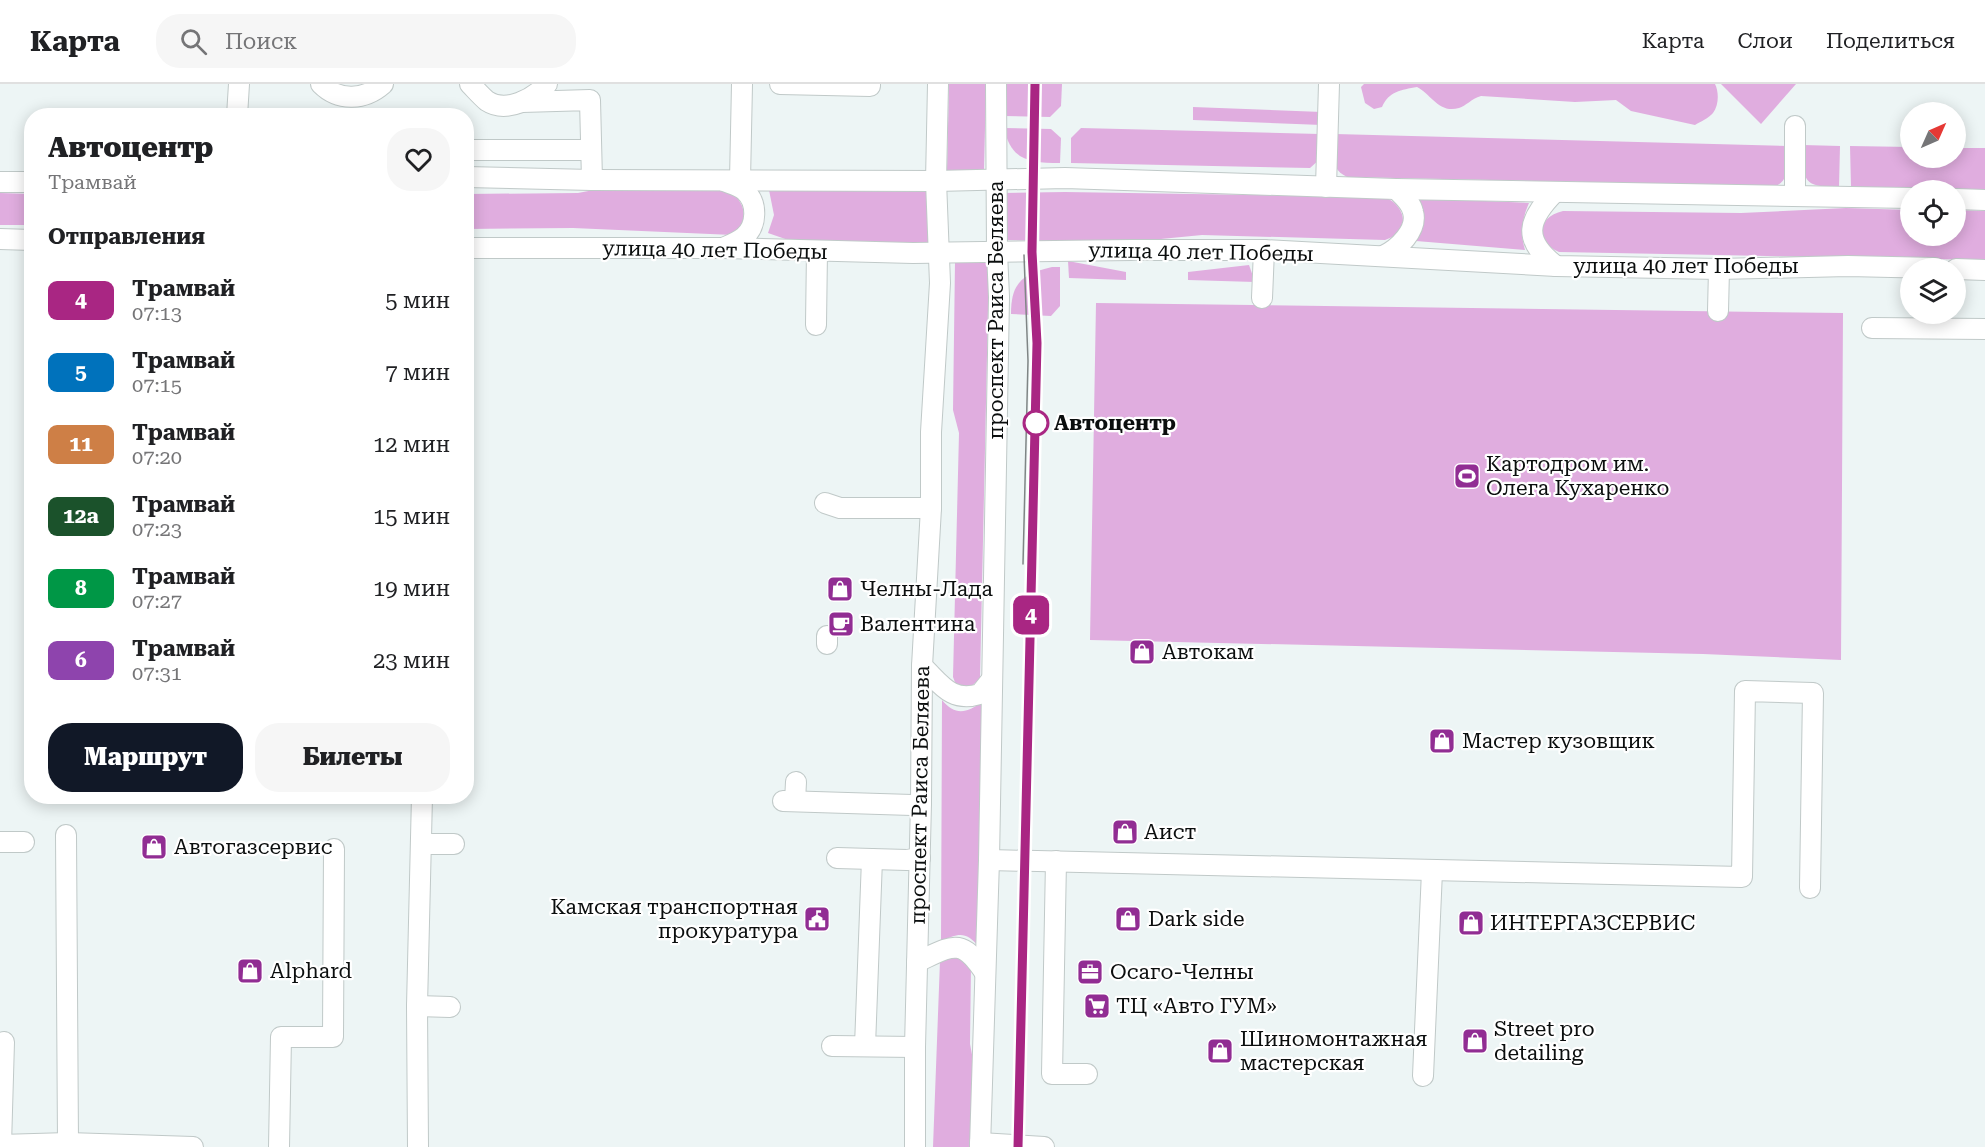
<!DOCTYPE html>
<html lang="ru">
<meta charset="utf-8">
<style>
body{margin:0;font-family:"Roboto Serif",serif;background:#f6f6f6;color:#202124;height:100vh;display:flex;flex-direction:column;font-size:22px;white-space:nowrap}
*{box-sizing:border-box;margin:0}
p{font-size:20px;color:#757577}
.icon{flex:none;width:33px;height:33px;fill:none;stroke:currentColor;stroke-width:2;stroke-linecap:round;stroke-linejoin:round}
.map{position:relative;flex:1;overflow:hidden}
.drawer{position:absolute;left:24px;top:24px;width:450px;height:696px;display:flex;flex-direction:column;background:#fff;border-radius:24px;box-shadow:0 3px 15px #0003}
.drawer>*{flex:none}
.badge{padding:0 12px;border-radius:9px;font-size:21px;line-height:39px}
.needle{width:39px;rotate:45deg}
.controls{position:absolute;left:1900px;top:18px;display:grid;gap:12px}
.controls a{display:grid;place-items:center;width:66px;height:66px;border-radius:50%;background:#fff;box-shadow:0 3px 15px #0003;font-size:30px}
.map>.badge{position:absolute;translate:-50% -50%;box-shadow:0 0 0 3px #fff}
h2{padding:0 24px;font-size:22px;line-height:54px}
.round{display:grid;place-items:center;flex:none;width:63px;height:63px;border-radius:24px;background:#f6f6f6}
.headline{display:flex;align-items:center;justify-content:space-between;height:102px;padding:0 24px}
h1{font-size:28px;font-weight:800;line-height:45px}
.action{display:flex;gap:12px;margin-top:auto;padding:12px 24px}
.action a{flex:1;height:69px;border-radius:24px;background:#111827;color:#fff;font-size:24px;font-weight:800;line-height:69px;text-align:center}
.action a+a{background:#f6f6f6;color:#202124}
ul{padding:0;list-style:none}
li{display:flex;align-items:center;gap:18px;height:72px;padding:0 24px}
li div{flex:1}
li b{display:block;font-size:22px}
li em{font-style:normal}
li .badge{min-width:66px;font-weight:700;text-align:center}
header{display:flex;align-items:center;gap:36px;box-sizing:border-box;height:84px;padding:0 30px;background:#fff;border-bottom:2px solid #e0e0e0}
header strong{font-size:28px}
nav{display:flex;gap:33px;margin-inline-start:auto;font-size:21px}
.search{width:420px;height:54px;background:#f6f6f6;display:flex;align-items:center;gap:15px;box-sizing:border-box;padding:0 21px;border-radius:24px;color:#757577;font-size:22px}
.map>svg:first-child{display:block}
</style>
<header>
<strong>Карта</strong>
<div class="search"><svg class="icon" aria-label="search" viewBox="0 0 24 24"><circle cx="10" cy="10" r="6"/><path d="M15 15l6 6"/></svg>Поиск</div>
<nav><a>Карта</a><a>Слои</a><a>Поделиться</a></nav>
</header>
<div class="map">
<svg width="1985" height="1063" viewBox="0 0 1985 1063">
<rect width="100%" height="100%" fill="#edf5f5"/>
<g fill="#e0addf">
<polygon points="949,0 986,0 984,87 947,86"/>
<polygon points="1005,0 1062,0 1061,22 1050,33 1004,32"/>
<path d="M1364,0H1715C1719,8 1719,21 1713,29C1709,34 1700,38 1695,41L1631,27L1616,16L1575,18L1481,12C1471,15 1466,22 1459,24C1439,30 1431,10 1417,3C1401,6 1389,7 1382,23L1374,25L1365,19L1361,3Z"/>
<polygon points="1721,0 1796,0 1761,40"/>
<polygon points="1193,23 1322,28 1322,41 1193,36"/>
<path d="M1004,44L1051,45L1061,54L1060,79C1030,79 1011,77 1004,44Z"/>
<polygon points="1081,44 1320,50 1320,75 1310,84 1071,79 1071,54"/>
<path d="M1335,50L1787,62C1787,77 1791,95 1776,102L1347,93C1328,84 1335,69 1335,50Z"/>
<path d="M1803,61L1840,62L1839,103C1802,103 1803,97 1803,61Z"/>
<polygon points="1850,62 1911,63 1911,74 1956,74 1956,64 1985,64 1985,106 1851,103"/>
<path d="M609,103H722C743,113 753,133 733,151L573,144L467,145L466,110L578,109Z"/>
<polygon points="769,106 935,108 934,160 794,158 768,149 774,131"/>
<path d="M1065,108L1385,113C1407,123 1411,148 1385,156L1202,151L1130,158L1004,156L1003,109Z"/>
<polygon points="0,109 31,110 31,141 0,141"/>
<path d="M1416,114L1529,119C1522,135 1520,149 1525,166L1416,157L1420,148Z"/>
<path d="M1846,124L1911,126V152H1956V126L1985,127V176L1559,168C1534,157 1537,133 1563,127L1741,129Z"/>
<polygon points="1068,177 1126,188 1126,196 1069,194"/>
<polygon points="955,178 989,179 980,595 969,604 956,601 953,593 959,349 953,326"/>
<polygon points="1249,181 1255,198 1188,196 1188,188"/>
<path d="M1052,183H1060V222L1051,232L1011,230C1011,199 1022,190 1052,183Z"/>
<polygon points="1096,219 1843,229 1841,576 1703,570 1090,556"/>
<path d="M942,616C955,632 967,629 982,618L979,863C966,847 958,849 941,858Z"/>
<polygon points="956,869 971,881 970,960 976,992 973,1063 933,1063 940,877"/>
</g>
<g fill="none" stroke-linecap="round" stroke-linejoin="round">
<defs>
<g id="minor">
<path d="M321,0C339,18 365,16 383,0"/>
<path d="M470,0C475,5 481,12 487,17C507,30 534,14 547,0"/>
<polyline points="780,0 870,2 870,0"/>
<polyline points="522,18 590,16 592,96"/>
<polyline points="237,32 239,0"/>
<polyline points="1795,42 1795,112"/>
<polyline points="466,66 591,66"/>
<polyline points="466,93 592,96 936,97 1065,94 1396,105 1911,114"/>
<polyline points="740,96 742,0"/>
<polyline points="0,98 32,98"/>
<polyline points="1326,103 1329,0"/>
<path d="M1555,108C1527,136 1522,156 1556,182"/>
<polyline points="1956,115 1985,116"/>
<polyline points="0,155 32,156"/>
<polyline points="466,164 723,164 913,169 1132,166 1264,166 1556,182 1719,185 1848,182 1935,184"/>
<path d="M723,164C730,161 738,158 744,153C757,142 758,119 745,107C740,102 731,100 724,97"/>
<path d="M1383,172C1398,165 1418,146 1413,128C1411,118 1403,112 1396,105"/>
<polyline points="1956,185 1985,186"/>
<polyline points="1262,214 1264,166"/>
<polyline points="1718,227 1719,185"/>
<polyline points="816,241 817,167"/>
<polyline points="1872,244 1985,245"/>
<polyline points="825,419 840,424 931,424"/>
<polyline points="827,560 827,552"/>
<path d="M922,582C941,600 951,619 980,610L992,595"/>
<polyline points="783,717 912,721 921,719"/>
<polyline points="795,717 796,698"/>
<polyline points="66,751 68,1059"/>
<polyline points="0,758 24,758"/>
<polyline points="421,760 454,760"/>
<polyline points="837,774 907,776 920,774"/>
<polyline points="989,776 1742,793 1745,607 1813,609 1810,804"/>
<polyline points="1056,777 1052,990 1087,990"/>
<path d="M917,878C952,862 961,852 985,889"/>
<polyline points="417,922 450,923"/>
<polyline points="832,962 915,963"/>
<polyline points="865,962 872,775"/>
<polyline points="1423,992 1432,787"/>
<polyline points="980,1059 1044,1063"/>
<polyline points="0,1061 68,1059 193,1063"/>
<polyline points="1,1061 4,958"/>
<polyline points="279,1063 281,953 333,953 334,765"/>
<polyline points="418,1063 417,922 422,712"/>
<polyline points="915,1063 915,963 921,719 922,582 931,424 931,348 940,199 936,97 938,0"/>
<polyline points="980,1063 989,776 999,213 997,168 996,0"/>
</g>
</defs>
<use href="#minor" stroke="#c0c9c8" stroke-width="22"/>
<use href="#minor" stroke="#fff" stroke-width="20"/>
<g stroke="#7f8585" stroke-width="1.5">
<polyline points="1023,480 1028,277 1024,171"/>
<polyline points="1018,1063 1038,239 1032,168 1035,0"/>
</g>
</g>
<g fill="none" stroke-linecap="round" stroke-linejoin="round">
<defs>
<polyline id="line" points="1018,1063 1037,259 1032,168 1035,0"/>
</defs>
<use href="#line" stroke="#fff" stroke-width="14"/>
<use href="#line" stroke="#a92683" stroke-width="9"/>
</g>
<defs>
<symbol id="stadium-square" viewBox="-11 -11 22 22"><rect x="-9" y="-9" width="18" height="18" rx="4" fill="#912d93" stroke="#fff"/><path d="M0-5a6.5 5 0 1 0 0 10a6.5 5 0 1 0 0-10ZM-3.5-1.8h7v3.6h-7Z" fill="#fff"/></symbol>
<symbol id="shop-square" viewBox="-11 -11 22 22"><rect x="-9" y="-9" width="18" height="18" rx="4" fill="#912d93" stroke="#fff"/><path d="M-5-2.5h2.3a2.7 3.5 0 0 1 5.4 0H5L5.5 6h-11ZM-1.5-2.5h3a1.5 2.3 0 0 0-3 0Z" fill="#fff"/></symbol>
<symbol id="cafe-square" viewBox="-11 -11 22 22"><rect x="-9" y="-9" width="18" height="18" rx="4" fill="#912d93" stroke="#fff"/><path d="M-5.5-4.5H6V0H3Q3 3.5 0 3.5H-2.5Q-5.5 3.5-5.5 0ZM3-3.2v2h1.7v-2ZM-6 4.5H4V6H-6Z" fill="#fff"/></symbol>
<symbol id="civic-square" viewBox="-11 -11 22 22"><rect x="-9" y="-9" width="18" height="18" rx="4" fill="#912d93" stroke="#fff"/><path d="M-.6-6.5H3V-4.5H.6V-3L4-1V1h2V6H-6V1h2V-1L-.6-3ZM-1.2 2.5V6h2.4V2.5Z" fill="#fff"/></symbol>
<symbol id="office-square" viewBox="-11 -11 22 22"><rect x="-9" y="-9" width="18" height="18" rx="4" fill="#912d93" stroke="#fff"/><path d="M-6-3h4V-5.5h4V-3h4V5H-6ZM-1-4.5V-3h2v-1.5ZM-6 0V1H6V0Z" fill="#fff"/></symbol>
<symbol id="supermarket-square" viewBox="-11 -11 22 22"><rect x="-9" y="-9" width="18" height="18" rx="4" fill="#912d93" stroke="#fff"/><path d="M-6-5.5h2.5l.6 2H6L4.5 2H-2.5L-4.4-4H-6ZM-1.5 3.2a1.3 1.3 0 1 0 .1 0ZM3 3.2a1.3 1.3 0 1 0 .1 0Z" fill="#fff"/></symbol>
</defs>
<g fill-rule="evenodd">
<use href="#stadium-square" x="1452" y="377" width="30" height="30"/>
<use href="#shop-square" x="825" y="490" width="30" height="30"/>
<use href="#cafe-square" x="826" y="525" width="30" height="30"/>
<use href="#shop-square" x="1127" y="553" width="30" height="30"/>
<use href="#shop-square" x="1427" y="642" width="30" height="30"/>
<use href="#shop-square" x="1110" y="733" width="30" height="30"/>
<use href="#shop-square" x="139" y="748" width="30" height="30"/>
<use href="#civic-square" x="802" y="820" width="30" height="30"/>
<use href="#shop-square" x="1113" y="820" width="30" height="30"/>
<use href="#shop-square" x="1456" y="824" width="30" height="30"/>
<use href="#shop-square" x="235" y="872" width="30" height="30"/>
<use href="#office-square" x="1075" y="873" width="30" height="30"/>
<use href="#supermarket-square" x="1082" y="907" width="30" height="30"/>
<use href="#shop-square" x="1460" y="942" width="30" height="30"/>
<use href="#shop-square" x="1205" y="952" width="30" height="30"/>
</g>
<circle fill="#fff" stroke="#a92683" stroke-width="3" cx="1036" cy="339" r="12"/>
<g text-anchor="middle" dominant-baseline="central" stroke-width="4.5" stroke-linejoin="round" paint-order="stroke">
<g font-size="21" fill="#0b0e0e" stroke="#fff">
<text transform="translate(715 166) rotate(1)">улица 40 лет Победы</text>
<text transform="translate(1201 168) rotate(1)">улица 40 лет Победы</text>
<text x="1686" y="182">улица 40 лет Победы</text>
<text transform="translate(996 226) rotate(-90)">проспект Раиса Беляева</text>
<text transform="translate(920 711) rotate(-89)">проспект Раиса Беляева</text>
</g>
<g font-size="21" font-weight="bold" fill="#0b0e0e" stroke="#fff" text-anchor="start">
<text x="1054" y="339">Автоцентр</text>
</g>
<g font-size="21" fill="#0b0e0e" stroke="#fff" text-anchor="start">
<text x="1486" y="380">Картодром им.<tspan x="1486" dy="24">Олега Кухаренко</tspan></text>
<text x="860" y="505">Челны-Лада</text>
<text x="860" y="540">Валентина</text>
<text x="1162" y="568">Автокам</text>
<text x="1462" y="657">Мастер кузовщик</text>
<text x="1144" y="748">Аист</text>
<text x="174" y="763">Автогазсервис</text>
<text x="798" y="823" text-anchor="end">Камская транспортная<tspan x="798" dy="24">прокуратура</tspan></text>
<text x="1148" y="835">Dark side</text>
<text x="1490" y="839">ИНТЕРГАЗСЕРВИС</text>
<text x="270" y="887">Alphard</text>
<text x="1110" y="888">Осаго-Челны</text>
<text x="1116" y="922">ТЦ «Авто ГУМ»</text>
<text x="1494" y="945">Street pro<tspan x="1494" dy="24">detailing</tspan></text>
<text x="1240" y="955">Шиномонтажная<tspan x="1240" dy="24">мастерская</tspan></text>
</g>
</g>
</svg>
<div class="controls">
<a><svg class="needle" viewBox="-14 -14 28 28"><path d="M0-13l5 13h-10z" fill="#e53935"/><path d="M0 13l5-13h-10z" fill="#757577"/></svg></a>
<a><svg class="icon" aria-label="locate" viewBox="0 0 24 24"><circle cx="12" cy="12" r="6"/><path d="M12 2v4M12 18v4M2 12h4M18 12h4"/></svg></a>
<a><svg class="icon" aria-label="layers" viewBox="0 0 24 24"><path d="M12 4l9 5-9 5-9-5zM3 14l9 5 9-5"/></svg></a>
</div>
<b class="badge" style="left:1031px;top:531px;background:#a92683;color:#fff">4</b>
<section class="drawer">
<div class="headline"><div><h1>Автоцентр</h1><p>Трамвай</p></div><a class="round"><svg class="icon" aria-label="heart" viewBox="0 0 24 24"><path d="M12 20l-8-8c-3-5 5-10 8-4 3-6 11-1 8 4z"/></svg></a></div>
<h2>Отправления</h2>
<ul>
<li><span class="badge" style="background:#a92683;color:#fff">4</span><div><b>Трамвай</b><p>07:13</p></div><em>5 мин</em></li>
<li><span class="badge" style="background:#0072bc;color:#fff">5</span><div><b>Трамвай</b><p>07:15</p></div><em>7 мин</em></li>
<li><span class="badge" style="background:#ce7f46;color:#fff">11</span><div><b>Трамвай</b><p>07:20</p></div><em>12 мин</em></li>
<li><span class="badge" style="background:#1b522b;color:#fff">12а</span><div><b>Трамвай</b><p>07:23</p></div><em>15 мин</em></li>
<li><span class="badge" style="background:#009746;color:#fff">8</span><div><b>Трамвай</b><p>07:27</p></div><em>19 мин</em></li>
<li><span class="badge" style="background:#8e44ad;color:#fff">6</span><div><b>Трамвай</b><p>07:31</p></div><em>23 мин</em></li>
</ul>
<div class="action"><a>Маршрут</a><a>Билеты</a></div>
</section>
</div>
